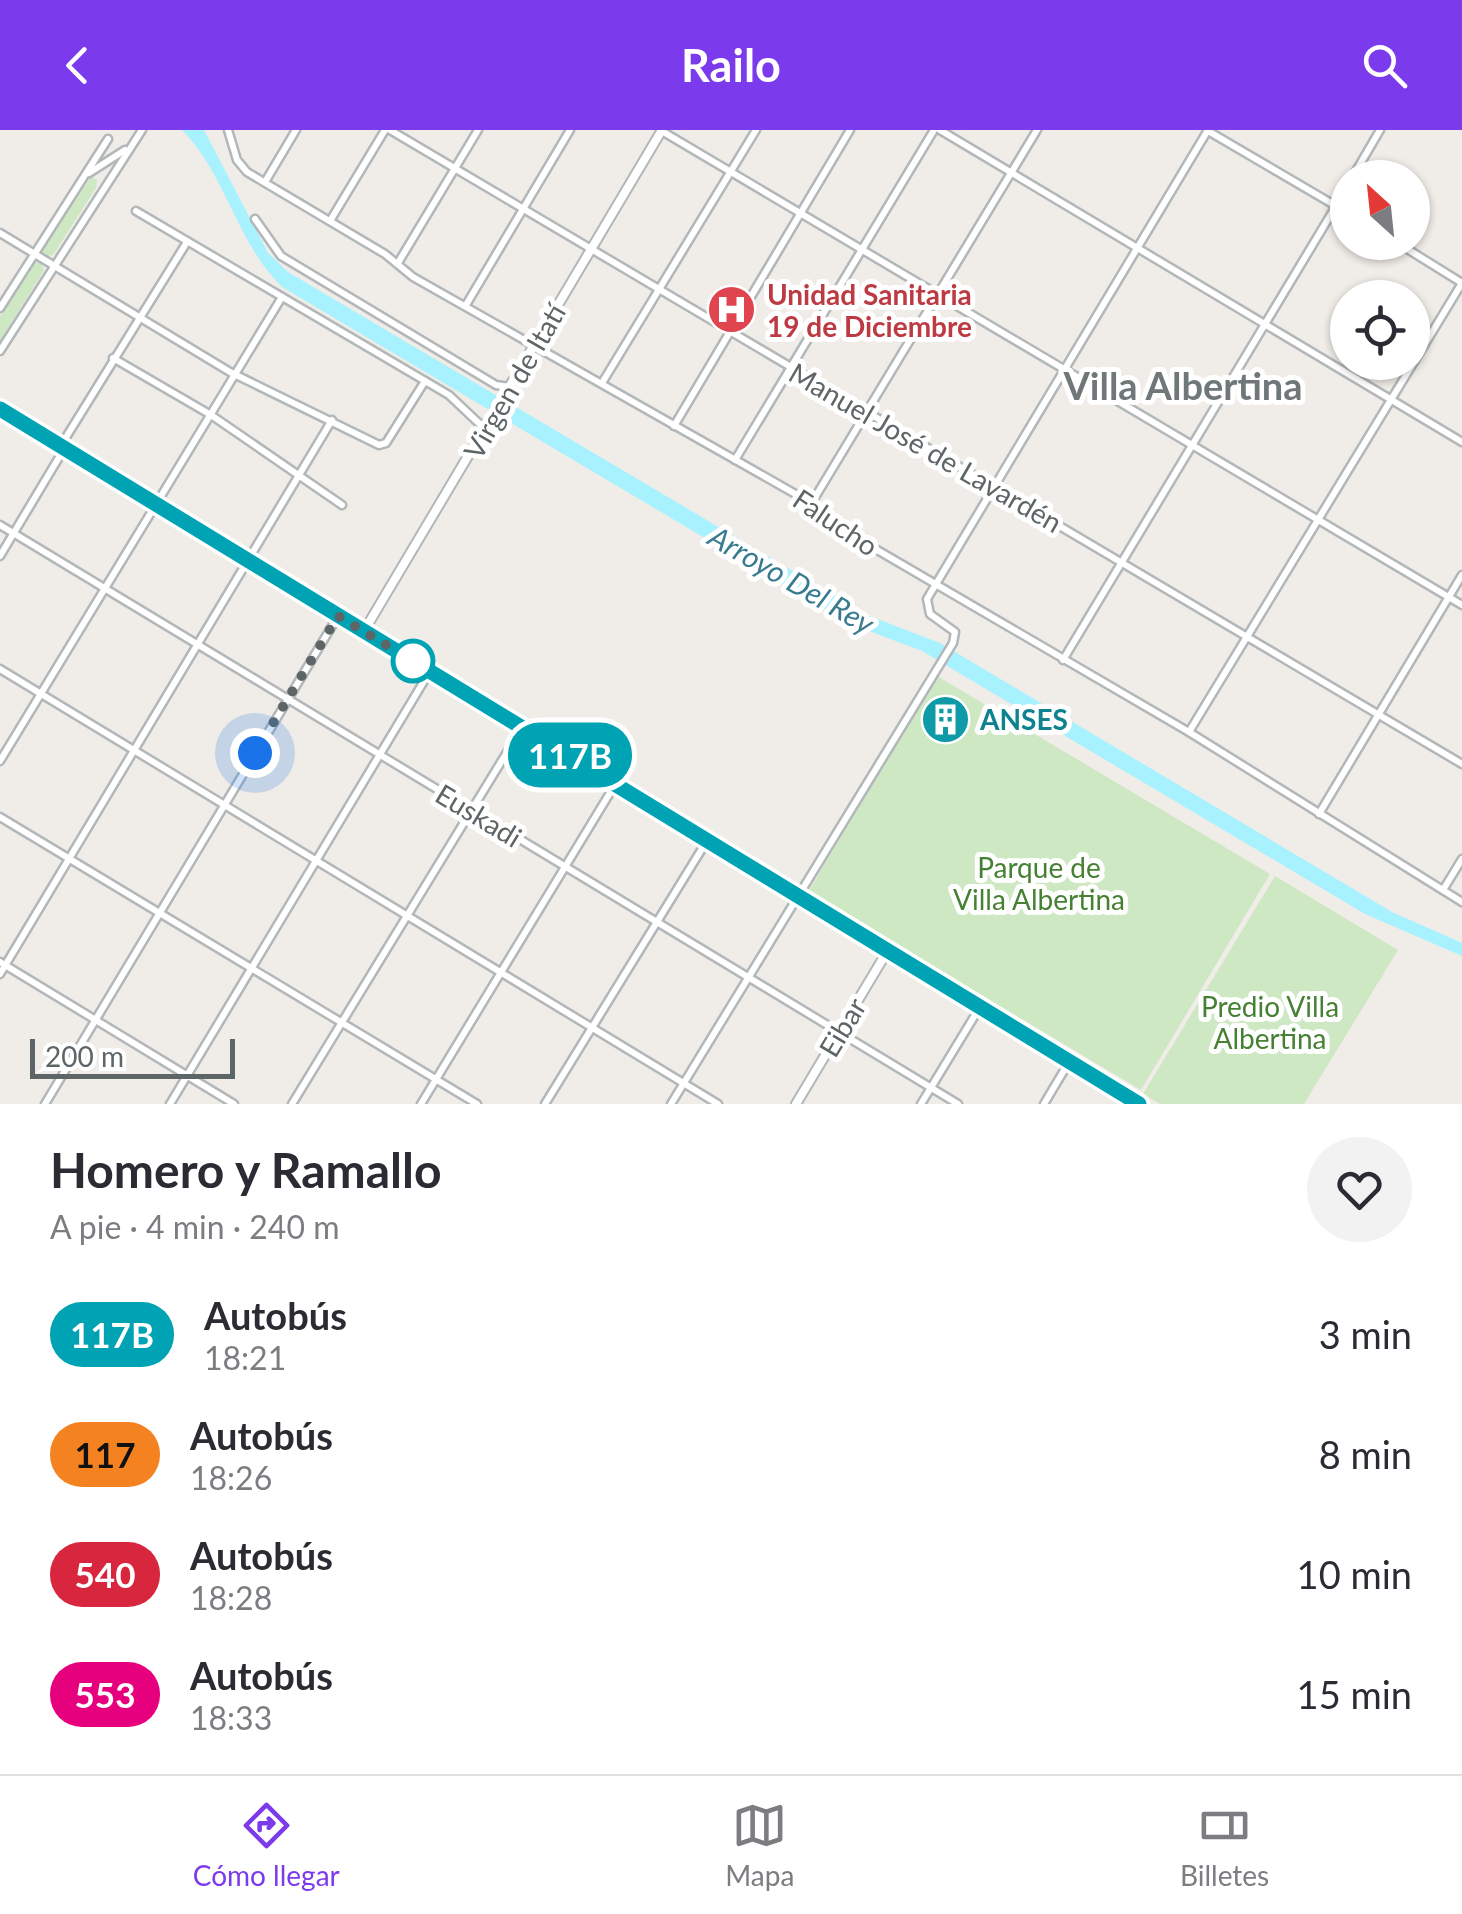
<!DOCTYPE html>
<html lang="es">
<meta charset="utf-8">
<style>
body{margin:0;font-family:Lato,sans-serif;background:#f2f2f3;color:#2b2b33;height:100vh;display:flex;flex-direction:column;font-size:38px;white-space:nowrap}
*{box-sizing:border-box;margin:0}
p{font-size:32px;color:#7c7c81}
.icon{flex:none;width:55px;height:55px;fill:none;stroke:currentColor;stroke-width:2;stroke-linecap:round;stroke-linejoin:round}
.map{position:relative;height:974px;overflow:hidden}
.panel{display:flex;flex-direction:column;background:#fff;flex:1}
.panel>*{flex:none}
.badge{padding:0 20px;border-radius:32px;font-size:35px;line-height:65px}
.needle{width:65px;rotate:333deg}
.buttons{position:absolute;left:1330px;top:30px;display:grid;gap:20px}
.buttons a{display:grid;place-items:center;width:100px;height:100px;border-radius:50%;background:#fff;box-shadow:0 2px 8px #0004;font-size:50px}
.scale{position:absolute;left:30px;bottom:25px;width:205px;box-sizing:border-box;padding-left:10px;border:5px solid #5e6567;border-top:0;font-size:28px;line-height:35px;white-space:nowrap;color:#5e6567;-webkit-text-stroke:8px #fff;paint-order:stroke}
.you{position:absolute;width:50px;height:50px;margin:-25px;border:8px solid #fff;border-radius:50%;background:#1a73e8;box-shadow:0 0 0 15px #1a73e833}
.map>.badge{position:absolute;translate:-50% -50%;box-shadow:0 0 0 5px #fff}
.round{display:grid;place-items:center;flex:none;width:105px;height:105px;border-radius:52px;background:#f2f2f3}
.overview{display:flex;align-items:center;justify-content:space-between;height:170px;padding:0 50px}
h1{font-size:48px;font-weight:700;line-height:75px}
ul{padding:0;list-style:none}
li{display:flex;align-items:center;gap:30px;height:120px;padding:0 50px}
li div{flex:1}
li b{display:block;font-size:38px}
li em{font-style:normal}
li .badge{min-width:110px;font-weight:700;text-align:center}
header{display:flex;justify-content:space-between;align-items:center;height:130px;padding:0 50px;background:#7c3aed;color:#fff;font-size:45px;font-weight:700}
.dock{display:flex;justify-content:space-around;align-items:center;height:140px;border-top:2px solid #e1e1e2;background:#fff;font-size:28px;color:#7c7c81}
.dock a{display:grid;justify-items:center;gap:5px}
.dock .active{color:#7c3aed}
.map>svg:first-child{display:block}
</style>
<header><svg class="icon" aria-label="back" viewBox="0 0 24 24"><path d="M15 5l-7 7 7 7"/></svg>Railo<svg class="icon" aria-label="search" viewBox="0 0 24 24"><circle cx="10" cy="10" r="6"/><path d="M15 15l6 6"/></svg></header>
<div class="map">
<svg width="1462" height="974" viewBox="0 0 1462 974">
<rect width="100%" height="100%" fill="#f0ece7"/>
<g fill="#cee8c4">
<polygon points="91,47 97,50 96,58 53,125 45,127 41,120"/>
<polygon points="41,132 44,140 0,211 0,186 33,133"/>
<polygon points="937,546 1270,744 1141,960 808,762"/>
<polygon points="1275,746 1398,820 1304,974 1160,974 1143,964"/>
</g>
<path fill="#a8f2ff" d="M182,0H204L268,123L288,142L867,485L940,513L1392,782L1462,813V826L1365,784L922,521L848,493L282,157C236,112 226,44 182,0Z"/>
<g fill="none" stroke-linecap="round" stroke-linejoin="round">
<defs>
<g id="minor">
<polyline points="228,0 237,30 247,42 385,124 413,147 806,370 819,386 1189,602 1462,772"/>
<polyline points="390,0 1462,634"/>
<polyline points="660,0 1462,475"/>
<polyline points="940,0 1462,312"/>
<polyline points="1208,1 1348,83"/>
<polyline points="89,43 125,20"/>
<polyline points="1352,48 1380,0"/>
<polyline points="265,52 296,0"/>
<polyline points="136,81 449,265 485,299"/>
<polyline points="255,89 281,126 496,255 509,257"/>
<polyline points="330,91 385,0"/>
<polyline points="0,103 230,242 379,315 386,313 425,251"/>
<polyline points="398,133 478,0"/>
<polyline points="466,175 570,0"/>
<polyline points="0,178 108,9"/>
<polyline points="0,221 142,0"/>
<polyline points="113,228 211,285 342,375"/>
<polyline points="602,253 756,0"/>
<polyline points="674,296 850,0"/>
<polyline points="60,317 187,112"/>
<polyline points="735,330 934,0"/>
<polyline points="811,374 1037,0"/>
<polyline points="0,395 958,974"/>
<polyline points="0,426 64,319"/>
<polyline points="1063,530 1348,56"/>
<polyline points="0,539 718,974"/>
<polyline points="1189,602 1462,153 1396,112"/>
<polyline points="0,631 282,167"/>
<polyline points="1319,684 1462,445"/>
<polyline points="0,687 477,974"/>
<polyline points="1443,760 1462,729"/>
<polyline points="0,832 234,974"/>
<polyline points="0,844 332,290"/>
<polyline points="45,974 338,486"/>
<polyline points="170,974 430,541"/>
<polyline points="292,974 523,596"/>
<polyline points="421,974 616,653"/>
<polyline points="545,974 708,709"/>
<polyline points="671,974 953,513 955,502 930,484 927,469 1208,0"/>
<polyline points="921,974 980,877"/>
<polyline points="1044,974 1069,932"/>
</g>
<g id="tertiary">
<polyline points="364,501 662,0"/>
<polyline points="796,974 888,820"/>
</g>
<polyline id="secondary" points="0,279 1139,974"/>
</defs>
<use href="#minor" stroke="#b2b7b9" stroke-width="11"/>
<use href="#tertiary" stroke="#b2b7b9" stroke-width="12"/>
<use href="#secondary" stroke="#b1b7b9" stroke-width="12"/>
<use href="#minor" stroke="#fff" stroke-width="6"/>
<use href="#tertiary" stroke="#fff" stroke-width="8"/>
<use href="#secondary" stroke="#fff" stroke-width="8"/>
</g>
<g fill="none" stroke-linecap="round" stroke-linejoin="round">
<defs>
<polyline id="line" points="0,279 1139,974"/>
</defs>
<use href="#line" stroke="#fff" stroke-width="22"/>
<use href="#line" stroke="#00a3b4" stroke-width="15"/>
<polyline stroke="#5e6567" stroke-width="10" stroke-dasharray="0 18" points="255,623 338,486 413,531"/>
</g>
<defs>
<symbol id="hospital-disc" viewBox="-11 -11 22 22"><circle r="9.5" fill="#e0444e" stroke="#fff"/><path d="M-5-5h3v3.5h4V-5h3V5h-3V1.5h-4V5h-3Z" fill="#fff"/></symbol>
<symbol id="building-disc" viewBox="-11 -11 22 22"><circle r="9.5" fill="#0f9aa8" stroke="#fff"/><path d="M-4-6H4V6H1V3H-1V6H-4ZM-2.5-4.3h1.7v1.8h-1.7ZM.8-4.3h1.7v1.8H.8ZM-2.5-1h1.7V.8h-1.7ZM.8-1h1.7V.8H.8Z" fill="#fff"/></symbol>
</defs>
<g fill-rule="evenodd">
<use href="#hospital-disc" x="704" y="152" width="55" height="55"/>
<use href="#building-disc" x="918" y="562" width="55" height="55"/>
</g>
<circle fill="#fff" stroke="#00a3b4" stroke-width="5" cx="413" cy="531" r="20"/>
<g text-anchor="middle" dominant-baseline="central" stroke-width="10" stroke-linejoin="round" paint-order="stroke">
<g font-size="28" font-weight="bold" fill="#be3a42" stroke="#fff" text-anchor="start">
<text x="767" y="164">Unidad Sanitaria<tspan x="767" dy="32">19 de Diciembre</tspan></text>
</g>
<g font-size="28" fill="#5e6567" stroke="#fff">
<text transform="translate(514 251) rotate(-60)">Virgen de Itatí</text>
<text transform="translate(926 317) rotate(30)">Manuel José de Lavardén</text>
<text transform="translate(836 392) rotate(34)">Falucho</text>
<text transform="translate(479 685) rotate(31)">Euskadi</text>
<text transform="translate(842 897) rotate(-59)">Eibar</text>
</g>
<g font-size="28" font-weight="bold" fill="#0d838f" stroke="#fff" text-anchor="start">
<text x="980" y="589">ANSES</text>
</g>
<g font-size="28" fill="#468133" stroke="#fff">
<text x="1039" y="737">Parque de<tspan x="1039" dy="32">Villa Albertina</tspan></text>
<text x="1270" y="876">Predio Villa<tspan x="1270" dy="32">Albertina</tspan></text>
</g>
<g font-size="30" font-style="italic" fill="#387b8f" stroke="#fff">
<text transform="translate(792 449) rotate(30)">Arroyo Del Rey</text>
</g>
<g font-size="38" font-weight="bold" fill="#6f7779" stroke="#fff">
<text x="1183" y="255">Villa Albertina</text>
</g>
</g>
</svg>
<div class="buttons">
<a><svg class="needle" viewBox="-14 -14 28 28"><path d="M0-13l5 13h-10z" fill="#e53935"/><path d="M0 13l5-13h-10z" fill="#7c7c81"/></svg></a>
<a><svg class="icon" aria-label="locate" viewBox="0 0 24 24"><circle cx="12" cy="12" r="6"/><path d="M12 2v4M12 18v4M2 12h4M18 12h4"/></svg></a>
</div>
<div class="scale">200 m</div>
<div class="you" style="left:255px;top:623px"></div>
<b class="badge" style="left:570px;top:625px;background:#00a3b4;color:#fff">117B</b>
</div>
<section class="panel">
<div class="overview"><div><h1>Homero y Ramallo</h1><p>A pie · 4 min · 240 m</p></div><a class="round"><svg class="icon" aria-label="heart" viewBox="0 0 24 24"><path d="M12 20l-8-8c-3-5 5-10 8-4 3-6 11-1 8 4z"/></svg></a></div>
<ul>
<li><span class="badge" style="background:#00a3b4;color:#fff">117B</span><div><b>Autobús</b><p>18:21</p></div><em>3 min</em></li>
<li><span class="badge" style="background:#f58220;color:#111">117</span><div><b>Autobús</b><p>18:26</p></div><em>8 min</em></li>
<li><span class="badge" style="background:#d7263d;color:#fff">540</span><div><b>Autobús</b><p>18:28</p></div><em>10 min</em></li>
<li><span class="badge" style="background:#e6007e;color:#fff">553</span><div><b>Autobús</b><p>18:33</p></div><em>15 min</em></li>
</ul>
</section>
<nav class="dock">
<a class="active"><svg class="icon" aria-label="directions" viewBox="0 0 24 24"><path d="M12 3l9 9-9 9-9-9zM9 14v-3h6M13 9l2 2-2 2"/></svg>Cómo llegar</a>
<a><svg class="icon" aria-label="map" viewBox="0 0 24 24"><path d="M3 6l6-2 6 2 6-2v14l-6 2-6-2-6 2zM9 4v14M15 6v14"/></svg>Mapa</a>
<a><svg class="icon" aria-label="tickets" viewBox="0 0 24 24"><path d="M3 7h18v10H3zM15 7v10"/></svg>Billetes</a>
</nav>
